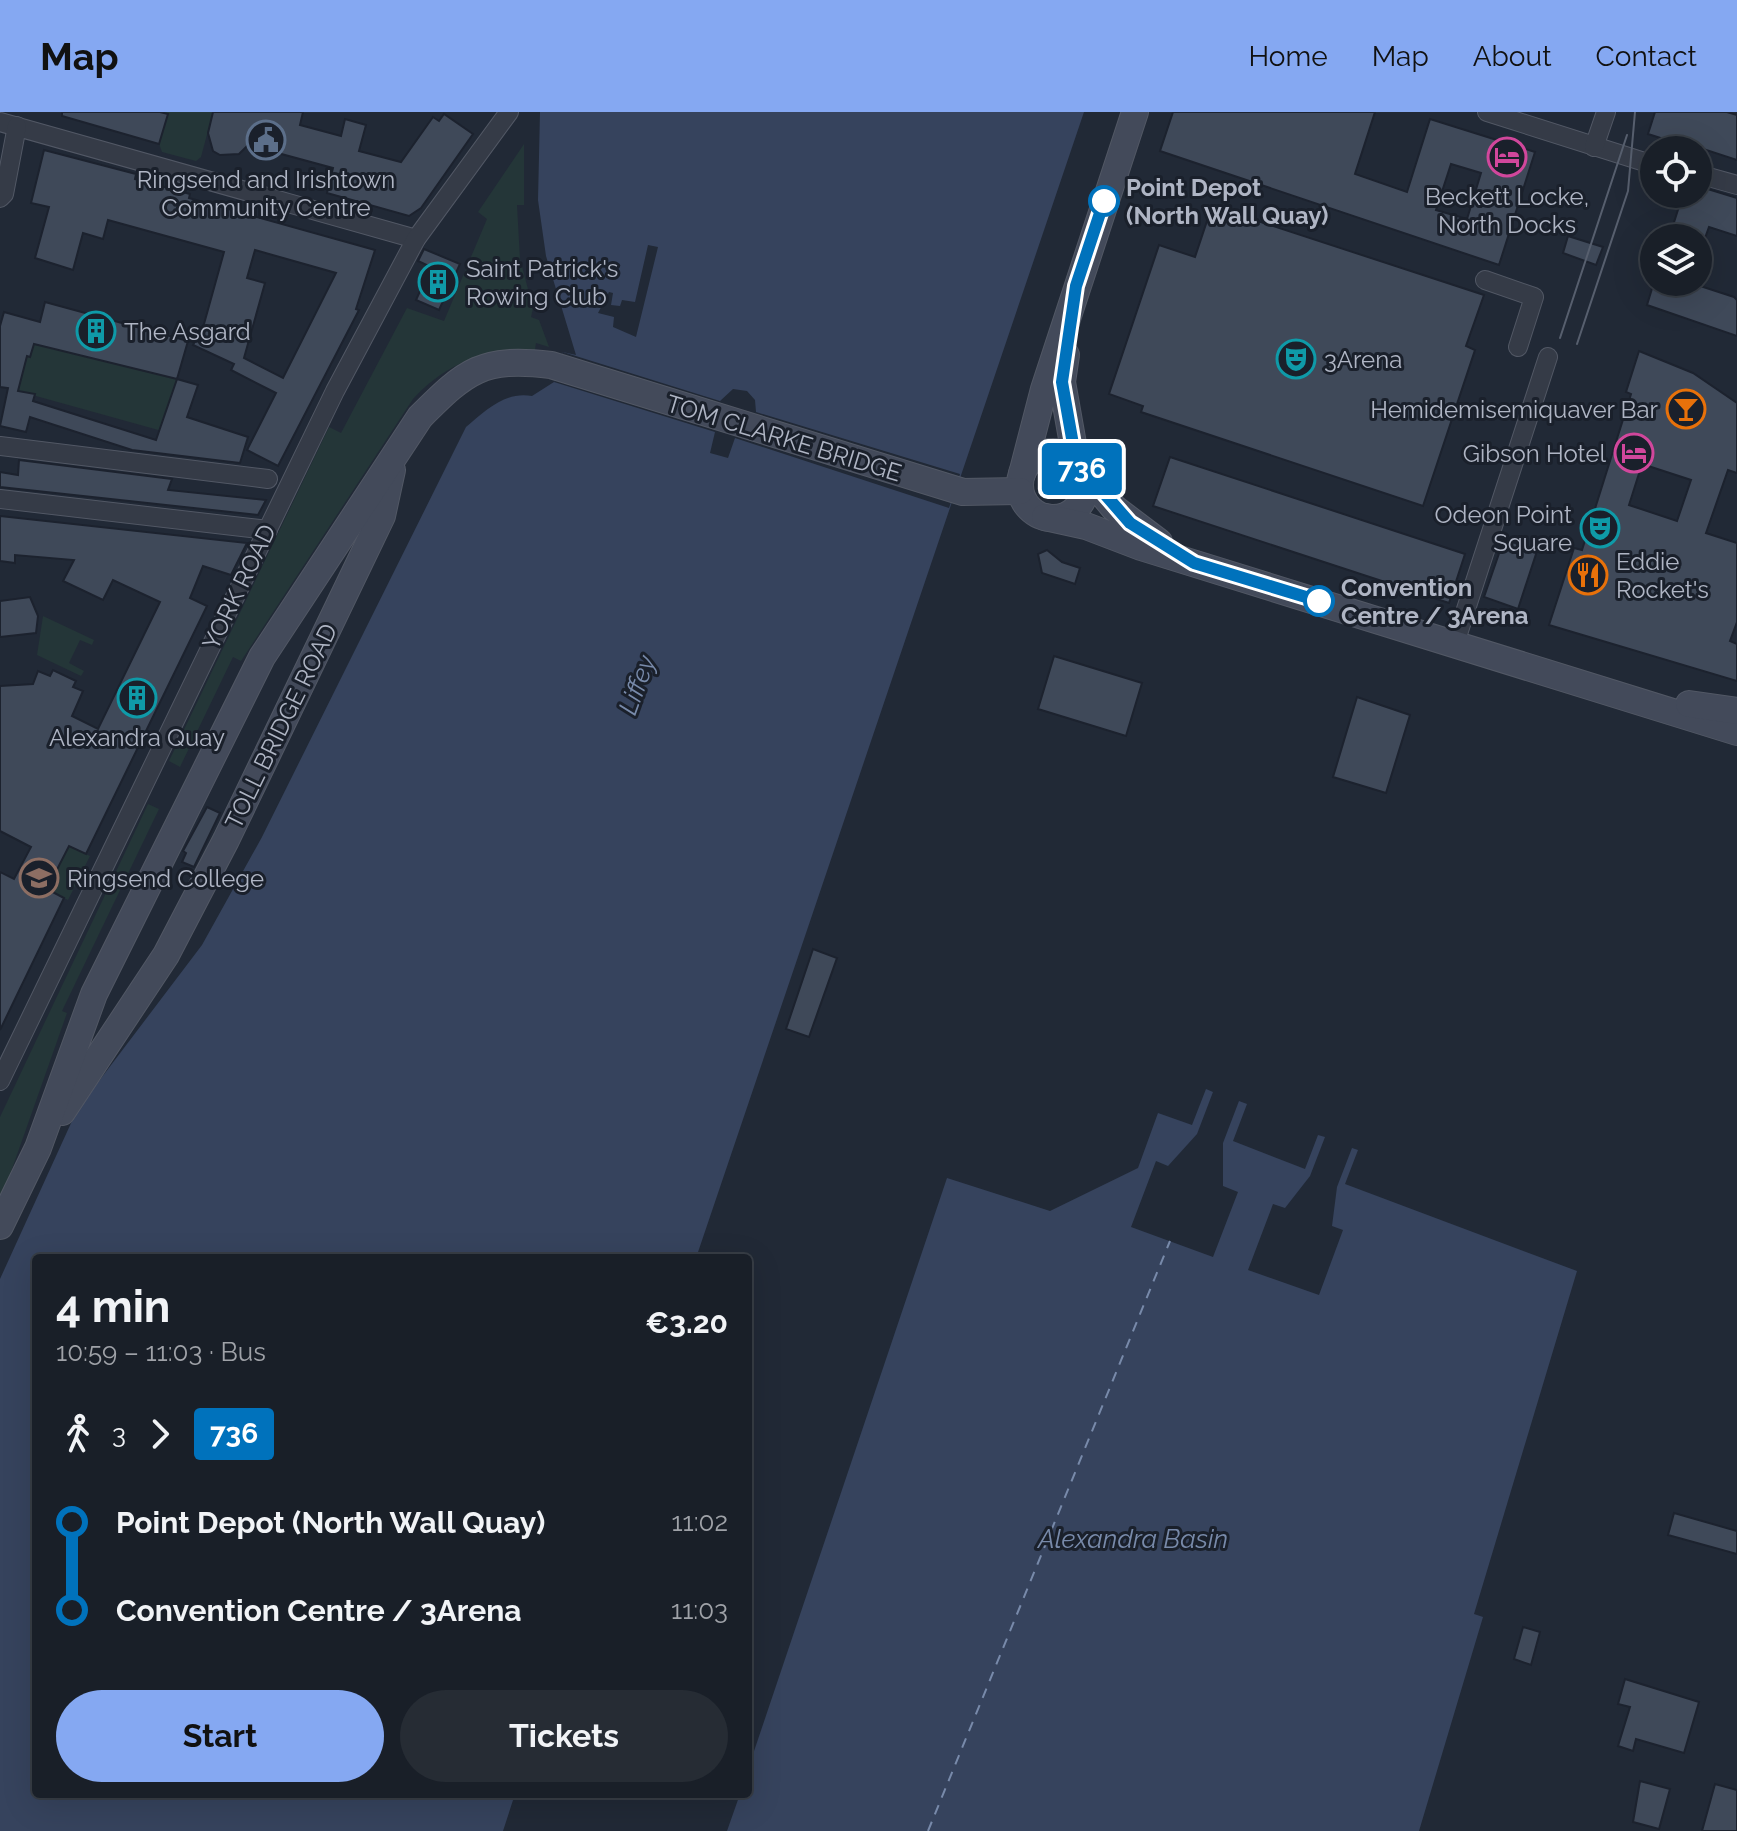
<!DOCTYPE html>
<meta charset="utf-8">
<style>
body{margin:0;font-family:Raleway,sans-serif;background:#262c34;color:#f1f3f6;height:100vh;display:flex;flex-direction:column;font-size:30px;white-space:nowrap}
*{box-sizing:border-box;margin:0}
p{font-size:26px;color:#9fa2a8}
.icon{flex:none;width:44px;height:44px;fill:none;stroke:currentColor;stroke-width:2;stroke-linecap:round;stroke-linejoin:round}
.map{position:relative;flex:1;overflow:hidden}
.details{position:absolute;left:32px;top:1142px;width:720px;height:544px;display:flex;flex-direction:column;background:#191f28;border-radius:8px;box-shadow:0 8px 32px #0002,0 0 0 2px #373d45}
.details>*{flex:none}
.badge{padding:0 16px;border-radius:6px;font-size:28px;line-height:52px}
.controls{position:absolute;left:1640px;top:24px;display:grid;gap:16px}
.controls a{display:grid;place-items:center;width:72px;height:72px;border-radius:50%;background:#191f28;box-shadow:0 8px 32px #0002,0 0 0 2px #373d45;font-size:40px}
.map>.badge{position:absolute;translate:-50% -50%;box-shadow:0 0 0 4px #fff}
.legs{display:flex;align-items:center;gap:12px;height:88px;padding:0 24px;font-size:26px}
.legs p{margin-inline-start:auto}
.overview{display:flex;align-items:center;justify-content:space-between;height:136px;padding:0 24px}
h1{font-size:44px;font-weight:700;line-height:60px}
.button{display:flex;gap:16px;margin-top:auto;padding:16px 24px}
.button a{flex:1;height:92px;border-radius:48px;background:#85a8f2;color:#111;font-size:32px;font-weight:700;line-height:92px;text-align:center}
.button a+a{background:#262c34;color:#f1f3f6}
ul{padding:0 24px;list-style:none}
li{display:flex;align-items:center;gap:28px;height:88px;font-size:30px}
li i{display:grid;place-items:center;width:12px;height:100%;margin:0 10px;background:currentColor}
li i::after{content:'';width:20px;height:20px;margin:-10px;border:6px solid;border-radius:50%;background:#191f28}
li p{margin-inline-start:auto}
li:first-child i{background:linear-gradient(#0000 50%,currentColor 0)}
li:last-child i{background:linear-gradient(currentColor 50%,#0000 0)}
header{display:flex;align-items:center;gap:48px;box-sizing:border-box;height:112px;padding:0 40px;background:#85a8f2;color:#111}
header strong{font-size:38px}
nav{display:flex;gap:44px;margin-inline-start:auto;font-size:28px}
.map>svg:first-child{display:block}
</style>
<header>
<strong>Map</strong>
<nav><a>Home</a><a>Map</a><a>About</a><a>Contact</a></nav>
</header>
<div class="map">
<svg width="1737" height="1719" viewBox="0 0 1737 1719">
<rect width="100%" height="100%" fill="#212936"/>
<g fill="#243638">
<polygon points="160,0 213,0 201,45 196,49 162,40 159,32 168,3"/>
<path d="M524,32V93H517L520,147L533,196L531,205L539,208L549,235L536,231L535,238C487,234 445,252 413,287L241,549L233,545L180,655L169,649L329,315L341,321L407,196L444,209L487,107L478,100Z"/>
<polygon points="34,232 177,267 162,319 18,279 27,244 31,245"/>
<polygon points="43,504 94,528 92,533 80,528 69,551 84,559 81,564 37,543"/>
<polygon points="148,692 159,697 62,899 67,901 0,1091 0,1005"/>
<polygon points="69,734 90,744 68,788 47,777"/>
</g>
<g fill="#36435d">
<path d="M540,0H1084L696,1146H36V1682H515L503,1719H0V1167L77,998L202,833L262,725L466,315C485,299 505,279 532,284L554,270L563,240L576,243L546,144L538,88Z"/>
<polygon points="1206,977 1213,980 1197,1022 1168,1054 1156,1049 1131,1115 1213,1145 1238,1080 1223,1074 1223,1031 1239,989 1247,992 1233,1029 1305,1057 1318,1023 1325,1025 1310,1064 1285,1096 1273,1092 1248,1158 1319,1183 1343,1118 1332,1114 1337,1075 1352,1036 1358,1038 1345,1072 1577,1159 1474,1502 1483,1505 1419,1719 727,1719 740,1682 748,1682 748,1657 947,1066 1050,1099 1138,1056 1158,1001 1192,1013"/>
</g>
<g fill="#212936">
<polygon points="648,133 658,135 636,225 613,215 614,205 598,201 609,180 613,181 611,193 620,194 622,188 635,190"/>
<polygon points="563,240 720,289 733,277 747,279 755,288 756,300 960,362 949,396 735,326 728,346 710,341 715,320 554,270"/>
</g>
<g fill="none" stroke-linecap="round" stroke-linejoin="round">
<polyline stroke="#788aaa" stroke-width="2" stroke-dasharray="10 8" stroke-linecap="butt" points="928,1719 1170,1129"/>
</g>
<g fill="#3f4959" stroke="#1c222e" stroke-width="2" fill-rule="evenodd">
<polygon points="62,0 160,0 168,2 159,32 62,4"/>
<polygon points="213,0 303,0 300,13 341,24 345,7 366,13 359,39 401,50 433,5 439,9 444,2 473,22 421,96 409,104 327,81 333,56 248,33 239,42 220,43 213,39 208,21"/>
<path d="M1173,0H1375L1355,62L1407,80L1430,7L1535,40L1499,153L1160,39ZM1451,52L1481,61L1467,107L1436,98Z"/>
<polygon points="1655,0 1727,0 1737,3 1737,48 1694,34 1692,38 1677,38 1679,32 1648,22"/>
<path d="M44,38L136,62L135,67L190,82L189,86L375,138L356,197L359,198L278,354L247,338L276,281L231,258L234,252L193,233L204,212L224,140L108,108L103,127L83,121L73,158L35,146L49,95L31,91ZM255,138L336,161L283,266L244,246L265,171L247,166Z"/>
<polygon points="1698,74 1737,86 1737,124 1709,115 1705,126 1669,126 1683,82 1698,82"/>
<polygon points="1212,94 1484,183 1466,234 1475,238 1423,394 1141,300 1143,294 1109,282 1159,133 1195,145"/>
<polygon points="1568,124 1603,135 1596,153 1563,141"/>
<polygon points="424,137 460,152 439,198 416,188 431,155 418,149"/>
<polygon points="1654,170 1688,170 1734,185 1737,188 1737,224 1647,193"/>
<path d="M45,190L188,229L177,267L198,273L187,305L248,325L240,351L132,338L30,305L26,320L0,314L8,276L0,275V214L4,200L40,210ZM34,232L177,267L156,328L33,289L35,282L18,279L27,244L30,245Z"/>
<path d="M1639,239L1693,261L1737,291V361L1728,358L1706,421L1737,431V510L1730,529L1737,532V569L1549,513L1574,436L1582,438L1631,282L1626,280ZM1642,352L1691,368L1677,409L1629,393Z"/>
<polygon points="1170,345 1465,442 1449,491 1153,394"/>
<polygon points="19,348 172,367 168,378 266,388 258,403 0,375 0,360 18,363"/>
<polygon points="0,404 247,431 231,463 203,454 190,486 207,494 86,742 69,734 47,777 64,786 0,918 0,760 14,767 31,735 0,719 0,574 33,572 38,559 50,564 53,558 76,569 73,575 83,579 72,604 98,617 160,490 113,468 103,488 63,469 74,448 15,443 15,451 0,449"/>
<polygon points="1504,427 1537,439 1518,497 1484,485"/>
<polygon points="1047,438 1062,450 1080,456 1075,472 1042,461 1038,442"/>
<polygon points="30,485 38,504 36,521 0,525 0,489"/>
<polygon points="1054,544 1142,571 1126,624 1038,597"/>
<polygon points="1357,585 1410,603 1386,681 1333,665"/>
<polygon points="207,695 220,701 194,755 182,750 186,741 183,739"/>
<polygon points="813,837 837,846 809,925 786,917"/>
<polygon points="1674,1401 1737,1419 1737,1442 1668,1423"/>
<polygon points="1523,1515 1540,1520 1531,1553 1514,1547"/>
<polygon points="1625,1567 1699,1590 1684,1641 1636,1627 1633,1639 1618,1634 1630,1595 1618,1592"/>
<polygon points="1640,1669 1670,1677 1659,1717 1633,1710"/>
<polygon points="1715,1672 1737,1678 1737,1719 1702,1719"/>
</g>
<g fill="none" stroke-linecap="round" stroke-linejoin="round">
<defs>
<g id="street">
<polyline points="1487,0 1654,53"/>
<polyline points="0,10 416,127"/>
<polyline points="1594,35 1606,0"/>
<polyline points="1698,62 1737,73"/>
<polyline points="0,86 4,82 17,14"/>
<polyline points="1485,168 1534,185 1518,235"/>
<polyline points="0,334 268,367"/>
<polyline points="0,387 268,418"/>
<polyline points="1455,531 1548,245"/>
<polyline points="0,969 335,279 416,127 509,0"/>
</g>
<g id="secondary">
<polyline points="1066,243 1062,270 1076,349"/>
<circle cx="1053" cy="373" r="33"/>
<polyline points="1081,356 1114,396 1159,430"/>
<polyline points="1022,362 1044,277 1135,0"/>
<polyline points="1045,405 1086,414 1141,435 1737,620"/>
<polyline points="1689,592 1737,599"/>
<polyline points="62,1000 166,843 226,728 382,404 392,358"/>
<path d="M0,1114L38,1036L94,882L262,545L420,305C467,258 482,245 551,253L963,380L1020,379"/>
</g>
</defs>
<use href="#street" stroke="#525865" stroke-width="20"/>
<use href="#secondary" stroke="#525865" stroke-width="28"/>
<use href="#street" stroke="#353b47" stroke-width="18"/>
<use href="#secondary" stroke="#434a5a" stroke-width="26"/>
<g stroke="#575f6e" stroke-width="2">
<polyline points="1560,226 1627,23"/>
<polyline points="1577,232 1628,79 1635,0"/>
</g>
</g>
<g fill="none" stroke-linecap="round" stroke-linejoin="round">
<defs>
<polyline id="line-1" points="1104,89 1076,174 1062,270 1076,349 1130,411 1194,451 1319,489"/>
</defs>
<use href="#line-1" stroke="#fff" stroke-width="18"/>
<use href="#line-1" stroke="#0072bc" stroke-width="12"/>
</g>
<defs>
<symbol id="civic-ring" viewBox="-11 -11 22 22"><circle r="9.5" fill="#1a202b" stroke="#5c6f8a" stroke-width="1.5"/><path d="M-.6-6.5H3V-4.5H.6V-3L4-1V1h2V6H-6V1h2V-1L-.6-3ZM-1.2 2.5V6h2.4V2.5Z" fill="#5c6f8a"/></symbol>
<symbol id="hotel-ring" viewBox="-11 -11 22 22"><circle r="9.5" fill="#1a202b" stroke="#d1479c" stroke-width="1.5"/><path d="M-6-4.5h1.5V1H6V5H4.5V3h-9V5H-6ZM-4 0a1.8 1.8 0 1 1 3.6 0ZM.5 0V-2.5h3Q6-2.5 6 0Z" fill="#d1479c"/></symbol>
<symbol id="building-ring" viewBox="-11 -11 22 22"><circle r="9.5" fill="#1a202b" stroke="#0f9aa8" stroke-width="1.5"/><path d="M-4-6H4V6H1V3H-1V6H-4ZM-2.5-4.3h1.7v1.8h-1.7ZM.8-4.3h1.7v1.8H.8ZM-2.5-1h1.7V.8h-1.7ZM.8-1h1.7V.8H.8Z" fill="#0f9aa8"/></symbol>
<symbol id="theatre-ring" viewBox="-11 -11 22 22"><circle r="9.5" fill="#1a202b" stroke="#0f9aa8" stroke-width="1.5"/><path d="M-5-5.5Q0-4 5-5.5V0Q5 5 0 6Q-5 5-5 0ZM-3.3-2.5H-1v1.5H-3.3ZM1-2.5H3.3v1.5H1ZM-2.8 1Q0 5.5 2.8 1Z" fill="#0f9aa8"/></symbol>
<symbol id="bar-ring" viewBox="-11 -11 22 22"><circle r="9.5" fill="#1a202b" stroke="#e8710a" stroke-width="1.5"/><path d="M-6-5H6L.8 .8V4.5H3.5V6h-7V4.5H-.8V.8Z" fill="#e8710a"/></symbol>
<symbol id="restaurant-ring" viewBox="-11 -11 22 22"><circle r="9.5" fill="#1a202b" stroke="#e8710a" stroke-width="1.5"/><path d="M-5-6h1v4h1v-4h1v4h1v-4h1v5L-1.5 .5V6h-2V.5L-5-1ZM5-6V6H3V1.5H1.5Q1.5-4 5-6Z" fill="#e8710a"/></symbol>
<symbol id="university-ring" viewBox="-11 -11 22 22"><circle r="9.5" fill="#1a202b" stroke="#8d6e63" stroke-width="1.5"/><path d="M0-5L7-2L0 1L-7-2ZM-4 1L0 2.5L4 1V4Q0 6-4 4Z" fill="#8d6e63"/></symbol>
</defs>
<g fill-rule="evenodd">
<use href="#civic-ring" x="244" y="6" width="44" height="44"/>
<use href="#hotel-ring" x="1485" y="23" width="44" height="44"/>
<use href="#building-ring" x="416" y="148" width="44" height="44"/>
<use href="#building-ring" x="74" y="197" width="44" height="44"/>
<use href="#theatre-ring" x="1274" y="225" width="44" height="44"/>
<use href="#bar-ring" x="1664" y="275" width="44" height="44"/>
<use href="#hotel-ring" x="1612" y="319" width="44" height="44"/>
<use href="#theatre-ring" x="1578" y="394" width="44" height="44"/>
<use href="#restaurant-ring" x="1566" y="441" width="44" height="44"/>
<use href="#building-ring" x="115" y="564" width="44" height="44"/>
<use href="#university-ring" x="17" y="744" width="44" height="44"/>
</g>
<g fill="#fff" stroke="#0072bc" stroke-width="4">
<circle cx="1104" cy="89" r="14"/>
<circle cx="1319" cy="489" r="14"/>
</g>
<g text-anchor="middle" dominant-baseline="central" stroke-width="6" stroke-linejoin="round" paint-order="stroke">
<g font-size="24" fill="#afb5c4" stroke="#1a202b" text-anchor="start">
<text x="266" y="67" text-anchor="middle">Ringsend and Irishtown<tspan x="266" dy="28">Community Centre</tspan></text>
<text x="1507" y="84" text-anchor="middle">Beckett Locke,<tspan x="1507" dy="28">North Docks</tspan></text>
<text x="466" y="156">Saint Patrick's<tspan x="466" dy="28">Rowing Club</tspan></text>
<text x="124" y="219">The Asgard</text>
<text x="1324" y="247">3Arena</text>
<text x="1658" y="297" text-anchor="end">Hemidemisemiquaver Bar</text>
<text x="1606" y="341" text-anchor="end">Gibson Hotel</text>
<text x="1572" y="402" text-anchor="end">Odeon Point<tspan x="1572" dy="28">Square</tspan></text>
<text x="1616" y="449">Eddie<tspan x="1616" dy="28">Rocket's</tspan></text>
<text x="137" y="625" text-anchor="middle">Alexandra Quay</text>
<text x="67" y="766">Ringsend College</text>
</g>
<g font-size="24" font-weight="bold" fill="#afb5c4" stroke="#1a202b" text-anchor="start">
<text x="1126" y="75">Point Depot<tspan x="1126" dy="28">(North Wall Quay)</tspan></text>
<text x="1341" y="475">Convention<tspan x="1341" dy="28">Centre / 3Arena</tspan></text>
</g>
<g font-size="24" fill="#afb5c4" stroke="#1a202b">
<text transform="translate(784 326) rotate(17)">TOM CLARKE BRIDGE</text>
<text transform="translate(239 475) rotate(-64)">YORK ROAD</text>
<text transform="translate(281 614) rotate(-64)">TOLL BRIDGE ROAD</text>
</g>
<g font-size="26" font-style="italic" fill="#788aaa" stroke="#1a202b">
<text transform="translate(637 573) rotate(-70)">Liffey</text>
<text x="1133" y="1427">Alexandra Basin</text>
</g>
</g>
</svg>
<div class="controls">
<a><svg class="icon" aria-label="locate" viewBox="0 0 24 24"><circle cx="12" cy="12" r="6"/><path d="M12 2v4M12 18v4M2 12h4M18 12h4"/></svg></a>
<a><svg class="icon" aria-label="layers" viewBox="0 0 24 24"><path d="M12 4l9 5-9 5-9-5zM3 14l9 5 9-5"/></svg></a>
</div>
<b class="badge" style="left:1082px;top:357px;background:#0072bc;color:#fff">736</b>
<section class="details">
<div class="overview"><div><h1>4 min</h1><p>10:59 – 11:03 · Bus</p></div><b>€3.20</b></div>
<div class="legs"><svg class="icon" aria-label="walk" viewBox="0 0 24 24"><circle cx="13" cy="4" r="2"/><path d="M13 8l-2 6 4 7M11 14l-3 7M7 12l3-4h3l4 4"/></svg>3<svg class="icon" aria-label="forward" viewBox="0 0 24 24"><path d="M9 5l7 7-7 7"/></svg><b class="badge" style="background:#0072bc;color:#fff">736</b></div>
<ul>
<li><i style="color:#0072bc"></i><b>Point Depot (North Wall Quay)</b><p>11:02</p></li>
<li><i style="color:#0072bc"></i><b>Convention Centre / 3Arena</b><p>11:03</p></li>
</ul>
<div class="button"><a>Start</a><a>Tickets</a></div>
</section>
</div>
